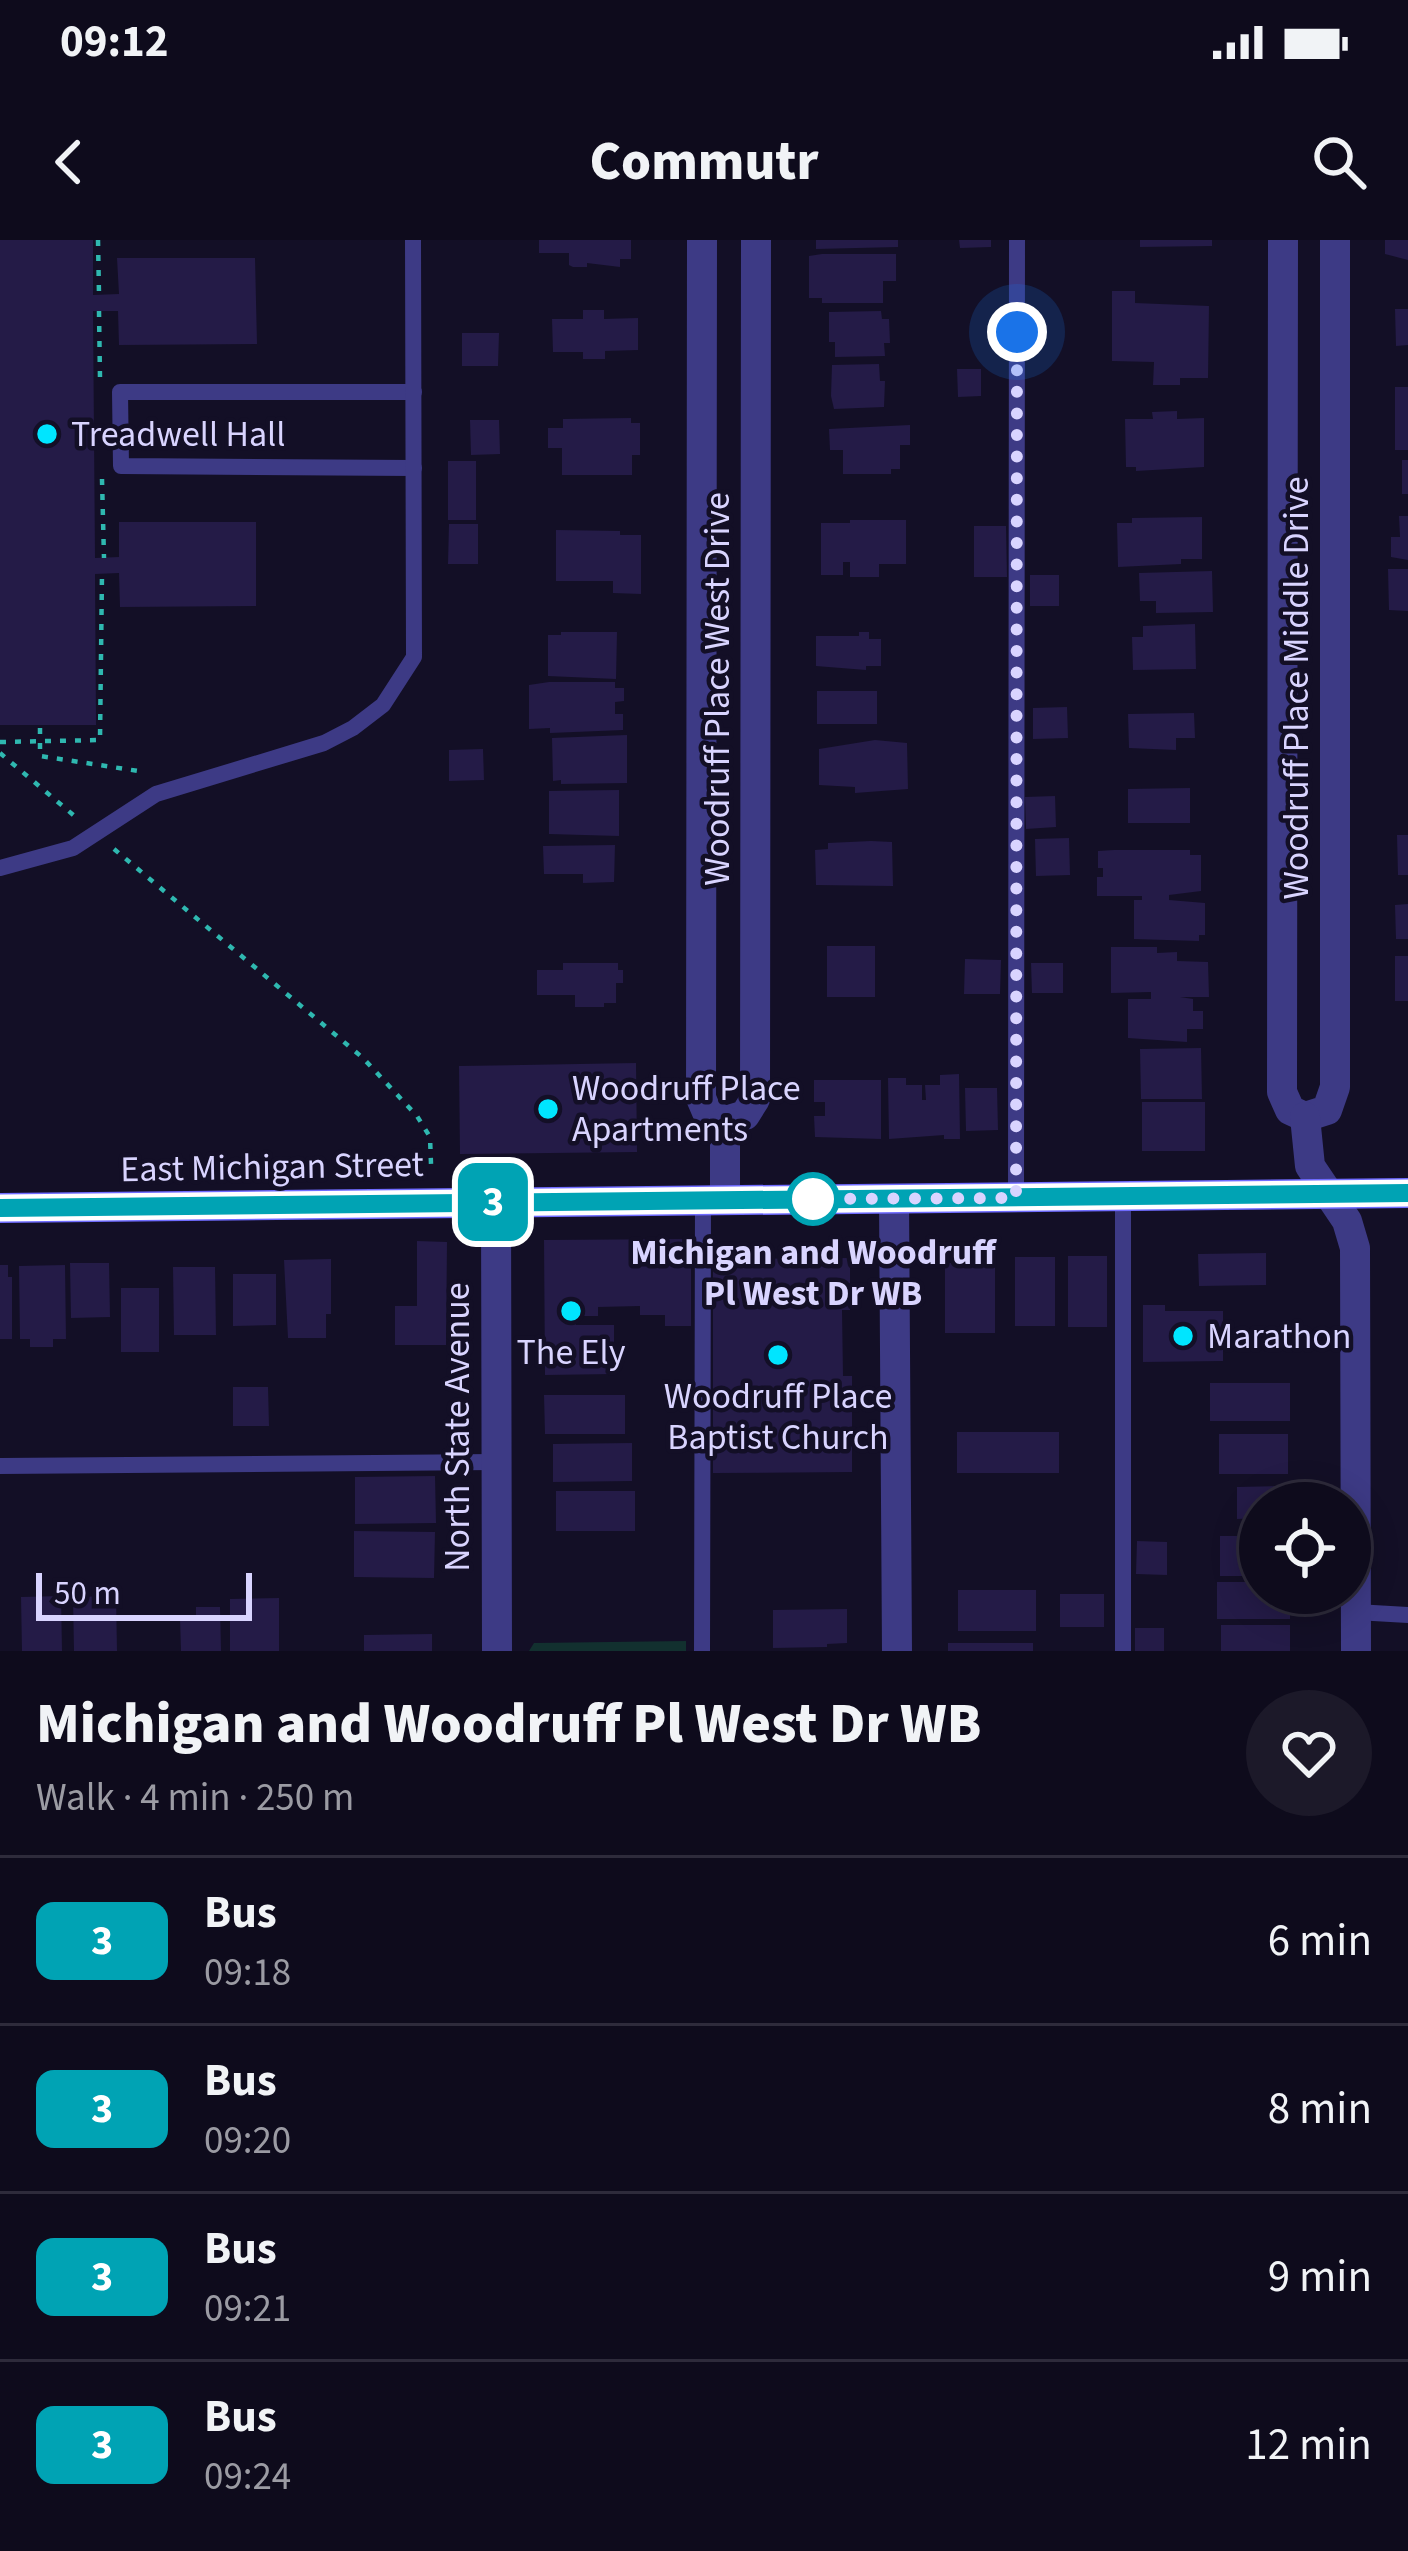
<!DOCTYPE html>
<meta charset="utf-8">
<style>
body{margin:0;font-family:"Source Sans 3",sans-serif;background:#1c1929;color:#f1f3f6;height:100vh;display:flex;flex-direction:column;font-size:45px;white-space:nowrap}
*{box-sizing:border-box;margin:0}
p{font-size:39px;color:#9b9ba3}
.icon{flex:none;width:66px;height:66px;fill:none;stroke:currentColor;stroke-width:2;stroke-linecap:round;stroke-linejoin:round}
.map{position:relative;height:1411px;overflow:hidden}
.sheet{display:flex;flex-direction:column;background:#0e0b1c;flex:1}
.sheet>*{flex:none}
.badge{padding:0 24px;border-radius:18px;font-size:42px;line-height:78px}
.controls{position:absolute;left:1239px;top:1242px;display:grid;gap:24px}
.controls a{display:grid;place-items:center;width:132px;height:132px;border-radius:50%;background:#0e0b1c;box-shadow:0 6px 30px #0003,0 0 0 3px #2e2b3b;font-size:60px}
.scale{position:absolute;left:36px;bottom:30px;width:216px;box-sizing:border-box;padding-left:12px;border:6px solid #d9d4ff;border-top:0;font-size:33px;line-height:42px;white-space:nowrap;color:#d9d4ff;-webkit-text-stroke:9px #130f26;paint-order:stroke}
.you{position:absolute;width:60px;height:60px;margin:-30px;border:9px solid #fff;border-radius:50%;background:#1a73e8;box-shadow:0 0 0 18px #1a73e833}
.map>.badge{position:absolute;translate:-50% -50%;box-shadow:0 0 0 6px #fff}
.round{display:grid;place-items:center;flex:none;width:126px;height:126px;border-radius:63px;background:#1c1929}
.summary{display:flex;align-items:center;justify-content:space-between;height:204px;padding:0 36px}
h1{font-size:57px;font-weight:800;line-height:90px}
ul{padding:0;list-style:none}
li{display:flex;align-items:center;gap:36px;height:168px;padding:0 36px;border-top:3px solid #2e2b3b}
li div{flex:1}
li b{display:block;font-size:45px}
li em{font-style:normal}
li .badge{min-width:132px;font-weight:700;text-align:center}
.status{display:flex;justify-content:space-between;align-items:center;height:84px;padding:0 60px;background:#0e0b1c;direction:ltr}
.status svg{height:33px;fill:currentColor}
header{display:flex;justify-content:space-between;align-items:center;height:156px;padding:0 36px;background:#0e0b1c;font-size:54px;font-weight:800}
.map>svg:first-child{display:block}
</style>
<div class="status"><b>09:12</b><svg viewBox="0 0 49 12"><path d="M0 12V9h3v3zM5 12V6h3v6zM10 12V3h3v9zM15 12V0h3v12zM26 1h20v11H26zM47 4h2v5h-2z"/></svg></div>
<header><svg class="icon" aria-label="back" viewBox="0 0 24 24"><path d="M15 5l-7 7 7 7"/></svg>Commutr<svg class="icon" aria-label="search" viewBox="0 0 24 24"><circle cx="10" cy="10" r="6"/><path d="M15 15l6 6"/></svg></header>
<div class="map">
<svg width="1408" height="1411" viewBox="0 0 1408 1411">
<rect width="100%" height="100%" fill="#130f26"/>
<polygon fill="#12302f" points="686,1401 686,1411 529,1411 534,1403"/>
<g fill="#241b47">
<polygon points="0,0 93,0 93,55 119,54 117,18 255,18 257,104 119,105 118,71 93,71 95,318 119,317 119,282 256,282 256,366 120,367 119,333 95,334 96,485 0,485"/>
<polygon points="539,0 631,0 631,19 620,19 620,27 587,23 587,27 573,27 569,25 569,13 539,13"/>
<polygon points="816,0 898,0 898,7 816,9"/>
<polygon points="959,0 991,0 991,7 960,8"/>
<polygon points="1140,0 1212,0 1212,6 1140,7"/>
<polygon points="1385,0 1408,0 1408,20 1385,14"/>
<polygon points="822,14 896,14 896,41 883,41 883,63 822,63 822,58 809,58 809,16"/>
<polygon points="1112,51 1135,51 1135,63 1209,66 1208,138 1180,138 1180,145 1153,145 1154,122 1112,121"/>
<polygon points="1395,69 1408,69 1408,105 1396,106"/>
<polygon points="583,70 604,70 604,79 638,78 638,110 605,111 605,119 583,119 583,112 553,112 552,79 583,79"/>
<polygon points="881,71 882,79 889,79 890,103 884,103 885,116 835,117 835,102 829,102 829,72"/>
<polygon points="462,93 499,93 498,126 462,126"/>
<polygon points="879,124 880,141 885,141 884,167 834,169 831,156 832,125"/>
<polygon points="957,129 981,129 981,156 958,157"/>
<rect x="1395" y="147" width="13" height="63"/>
<polygon points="1177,171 1177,179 1204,178 1204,227 1136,231 1136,227 1126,227 1125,179 1153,179 1152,172"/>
<polygon points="631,178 631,183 640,183 640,215 632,215 632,235 562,235 562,208 548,208 548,188 563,188 563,179"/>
<polygon points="470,180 499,180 500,214 471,215"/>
<polygon points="910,185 910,205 900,205 900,229 891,229 891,234 843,234 843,210 830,210 829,189"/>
<rect x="1402" y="220" width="6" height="34"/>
<rect x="448" y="221" width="28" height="59"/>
<polygon points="1399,276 1408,276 1408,320 1391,317 1391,297 1400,297"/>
<polygon points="1202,277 1202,319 1181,319 1181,324 1118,327 1117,283 1132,283 1132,278"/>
<polygon points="850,280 906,280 906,324 879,324 879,337 850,337 850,322 843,322 843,335 821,335 821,283 850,283"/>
<polygon points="449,284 478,284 478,324 448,324"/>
<polygon points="974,286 1006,286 1007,337 974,337"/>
<polygon points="556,290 620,291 620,295 641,295 641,354 613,353 613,341 556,341"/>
<polygon points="1388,329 1408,329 1408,371 1389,370"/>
<polygon points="1212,331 1213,372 1156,373 1156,361 1140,361 1139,333"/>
<rect x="1030" y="335" width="29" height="31"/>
<polygon points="1195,384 1196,429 1133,430 1132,397 1143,397 1143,386"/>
<polygon points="561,392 617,392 616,439 548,436 548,395 561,395"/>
<polygon points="859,392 869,392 869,399 881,399 881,426 866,426 866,430 816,426 816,396 859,396"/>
<polygon points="549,442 615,442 615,448 624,448 624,461 615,462 615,474 623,474 623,490 550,493 550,488 529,489 529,445"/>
<rect x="817" y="451" width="60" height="33"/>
<polygon points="1067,467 1068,498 1033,499 1033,468"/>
<polygon points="1194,473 1195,498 1176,498 1176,510 1129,508 1128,474"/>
<polygon points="627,495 627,543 561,544 561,540 553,541 552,498"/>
<polygon points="875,500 907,503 908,549 855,553 855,547 819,545 819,509"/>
<polygon points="483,509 484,540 449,541 449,510"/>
<polygon points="1190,548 1190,583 1128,583 1128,549"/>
<polygon points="619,550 619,596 549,594 549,551"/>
<polygon points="1055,556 1056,587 1026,589 1025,557"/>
<polygon points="1397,595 1408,595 1408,635 1398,635"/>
<polygon points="1069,598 1070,635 1036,636 1035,599"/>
<polygon points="871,601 892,602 893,646 816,645 815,610 828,609 828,603"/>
<polygon points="615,605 614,642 583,643 583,634 544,634 543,606"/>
<polygon points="1114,610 1190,610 1190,615 1201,615 1201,651 1169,655 1169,660 1205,663 1205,695 1199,695 1199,701 1134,699 1134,660 1142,660 1142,656 1097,656 1097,637 1103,637 1103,628 1098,628 1098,611"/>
<polygon points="1408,664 1408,699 1396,699 1395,665"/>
<rect x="827" y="706" width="48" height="51"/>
<polygon points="1111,707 1157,707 1157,713 1177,712 1177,721 1208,722 1209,757 1180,757 1193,759 1193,771 1203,771 1203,789 1187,789 1187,802 1128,798 1128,759 1151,759 1151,752 1111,753"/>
<rect x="1395" y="716" width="13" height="45"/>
<polygon points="965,719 1001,720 1000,754 964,754"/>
<polygon points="563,723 618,723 618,730 623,730 623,743 616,743 616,763 604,763 604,767 575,767 575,755 537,755 537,730 563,730"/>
<polygon points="1031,723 1063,723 1063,753 1032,753"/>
<polygon points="1201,808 1202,859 1141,859 1140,809"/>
<polygon points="636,823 637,912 460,914 459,826"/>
<polygon points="959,834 960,899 944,899 944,895 889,899 888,838 906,838 906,845 922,845 922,860 926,860 925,845 940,845 940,835"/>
<polygon points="814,840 881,840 881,899 815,897 814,876 825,876 825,862 814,862"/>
<polygon points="965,848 997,848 998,890 966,891"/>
<rect x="1142" y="862" width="63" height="49"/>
<polygon points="691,999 691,1086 665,1086 665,1075 640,1075 640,1066 598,1067 598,1076 576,1076 576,1085 614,1085 614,1134 545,1135 544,1000"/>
<polygon points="417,1001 447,1002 446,1105 395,1105 395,1066 417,1066"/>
<polygon points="1266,1013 1266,1045 1199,1046 1198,1014"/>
<rect x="1068" y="1016" width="39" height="71"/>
<rect x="1015" y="1017" width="40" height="69"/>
<polygon points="850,1018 850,1070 842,1070 843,1136 852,1136 852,1232 713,1233 713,1019"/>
<polygon points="331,1019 331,1074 326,1074 326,1098 288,1098 284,1020"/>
<polygon points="70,1023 109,1023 110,1077 71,1078"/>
<rect x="945" y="1023" width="50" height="70"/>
<polygon points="0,1025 8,1025 8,1037 12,1037 12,1099 0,1099"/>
<polygon points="65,1025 66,1099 53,1099 53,1107 30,1107 30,1099 20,1099 19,1026"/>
<polygon points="173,1027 215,1027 216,1095 174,1095"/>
<polygon points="233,1034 276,1034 276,1085 233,1086"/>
<rect x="121" y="1048" width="38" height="64"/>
<polygon points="1143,1065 1165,1065 1165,1071 1223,1071 1223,1121 1143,1122"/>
<rect x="1210" y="1143" width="80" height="38"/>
<polygon points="233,1147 268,1147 269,1186 233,1186"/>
<polygon points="544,1155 625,1155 625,1194 545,1194"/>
<rect x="957" y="1192" width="102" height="41"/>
<rect x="1219" y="1194" width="69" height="40"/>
<polygon points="632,1203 632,1241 553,1242 553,1204"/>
<polygon points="435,1236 436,1283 355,1284 355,1237"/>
<polygon points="1285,1246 1285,1256 1291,1256 1292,1263 1260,1263 1260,1278 1237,1279 1237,1247"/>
<rect x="556" y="1251" width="79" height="40"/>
<polygon points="354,1291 435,1292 434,1338 354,1337"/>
<rect x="1220" y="1296" width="40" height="40"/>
<polygon points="1137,1301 1167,1302 1167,1335 1136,1334"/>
<polygon points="1217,1342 1260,1342 1260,1353 1290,1353 1290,1379 1217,1379"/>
<rect x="958" y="1350" width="78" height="41"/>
<rect x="1060" y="1354" width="44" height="33"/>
<polygon points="61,1356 62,1411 22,1411 21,1357"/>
<polygon points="116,1356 117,1411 74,1411 73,1357"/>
<polygon points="279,1358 279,1411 230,1411 230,1359"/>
<polygon points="196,1367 220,1367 221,1411 181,1411 180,1378 196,1377"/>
<polygon points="847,1369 847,1403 827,1404 827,1407 773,1408 773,1370"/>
<rect x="1221" y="1385" width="69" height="26"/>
<rect x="1135" y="1388" width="29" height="23"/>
<polygon points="432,1394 432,1411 364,1411 364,1395"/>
<rect x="948" y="1403" width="85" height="8"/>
</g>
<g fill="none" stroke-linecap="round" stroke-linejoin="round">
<g stroke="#2fb8b0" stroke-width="4.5" stroke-dasharray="6 9" stroke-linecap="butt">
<polyline points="98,0 99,55"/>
<polyline points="99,71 100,138"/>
<polyline points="102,239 104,318"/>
<polyline points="40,488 40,516 145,532"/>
<polyline points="0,502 100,500 102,334"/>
<polyline points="0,513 78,579"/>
<polyline points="114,609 363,818 417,876 430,897 431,924"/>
</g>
<g stroke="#3d3a85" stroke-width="16">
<polyline points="414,152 120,152 121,226 414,228"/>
<polyline points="0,628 73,608 156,554 324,503 353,488 383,465 414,417 413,0"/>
<polyline points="1016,958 1017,0"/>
<polyline points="0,1226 496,1222"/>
<polyline points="1356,1372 1408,1375"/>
<polyline points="702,1411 703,960"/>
<polyline points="1123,1411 1123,957"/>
</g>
<g stroke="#3d3a85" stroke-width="30">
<polyline points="702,0 701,858 707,872 725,881 745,875 755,859 756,0"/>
<polyline points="1283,0 1282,852 1290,870 1305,877 1327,870 1335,847 1335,0"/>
<polyline points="1305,877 1310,926 1347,981 1355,1008 1356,1411"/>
<polyline points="725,881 725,960"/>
<polyline points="894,959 897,1411"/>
</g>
<polyline stroke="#3d3a85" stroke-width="30" points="496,962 497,1411"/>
<polyline stroke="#6f6bff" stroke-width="30" points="0,968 1408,953"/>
</g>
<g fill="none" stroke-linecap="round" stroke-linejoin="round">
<defs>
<polyline id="line" points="0,968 1408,953"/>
</defs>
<use href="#line" stroke="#fff" stroke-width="27"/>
<use href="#line" stroke="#00a3b4" stroke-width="18"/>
<polyline stroke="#d9d4ff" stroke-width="12" stroke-dasharray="0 21.6" points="813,959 810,959 1016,958 1017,92"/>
</g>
<g fill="#00e5ff" stroke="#130f26" stroke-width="4.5">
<circle cx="47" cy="194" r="12"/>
<circle cx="548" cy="869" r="12"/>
<circle cx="571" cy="1071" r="12"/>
<circle cx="1183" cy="1096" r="12"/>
<circle cx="778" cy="1115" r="12"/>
</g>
<circle fill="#fff" stroke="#00a3b4" stroke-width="6" cx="813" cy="959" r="24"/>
<g text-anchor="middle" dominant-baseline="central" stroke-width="9" stroke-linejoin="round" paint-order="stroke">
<g font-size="36" fill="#d9d4ff" stroke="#130f26" text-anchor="start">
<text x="71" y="194">Treadwell Hall</text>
<text x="572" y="848">Woodruff Place<tspan x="572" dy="41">Apartments</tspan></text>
<text x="1207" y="1096">Marathon</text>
<text x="571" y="1112" text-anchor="middle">The Ely</text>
<text x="778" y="1156" text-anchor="middle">Woodruff Place<tspan x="778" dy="41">Baptist Church</tspan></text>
</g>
<g font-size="36" fill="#d9d4ff" stroke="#130f26">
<text transform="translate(1296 448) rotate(-90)">Woodruff Place Middle Drive</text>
<text transform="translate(717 449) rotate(-90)">Woodruff Place West Drive</text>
<text transform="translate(272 927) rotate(-1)">East Michigan Street</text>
<text transform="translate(457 1187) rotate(-90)">North State Avenue</text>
</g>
<g font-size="36" font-weight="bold" fill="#d9d4ff" stroke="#130f26">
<text x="813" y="1012">Michigan and Woodruff<tspan x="813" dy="41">Pl West Dr WB</tspan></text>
</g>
</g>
</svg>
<div class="controls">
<a><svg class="icon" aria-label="locate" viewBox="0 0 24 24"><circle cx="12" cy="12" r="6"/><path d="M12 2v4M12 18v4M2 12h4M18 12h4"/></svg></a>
</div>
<div class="scale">50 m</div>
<div class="you" style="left:1017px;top:92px"></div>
<b class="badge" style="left:493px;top:962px;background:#00a3b4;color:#fff">3</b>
</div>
<section class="sheet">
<div class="summary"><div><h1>Michigan and Woodruff Pl West Dr WB</h1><p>Walk · 4 min · 250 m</p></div><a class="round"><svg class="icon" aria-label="heart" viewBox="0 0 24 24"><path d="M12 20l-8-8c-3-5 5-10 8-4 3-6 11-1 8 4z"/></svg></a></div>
<ul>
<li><span class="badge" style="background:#00a3b4;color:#fff">3</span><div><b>Bus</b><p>09:18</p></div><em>6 min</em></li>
<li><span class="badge" style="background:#00a3b4;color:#fff">3</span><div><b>Bus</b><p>09:20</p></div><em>8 min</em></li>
<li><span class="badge" style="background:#00a3b4;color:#fff">3</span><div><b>Bus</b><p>09:21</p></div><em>9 min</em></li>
<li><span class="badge" style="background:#00a3b4;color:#fff">3</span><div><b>Bus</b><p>09:24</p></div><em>12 min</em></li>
</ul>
</section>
